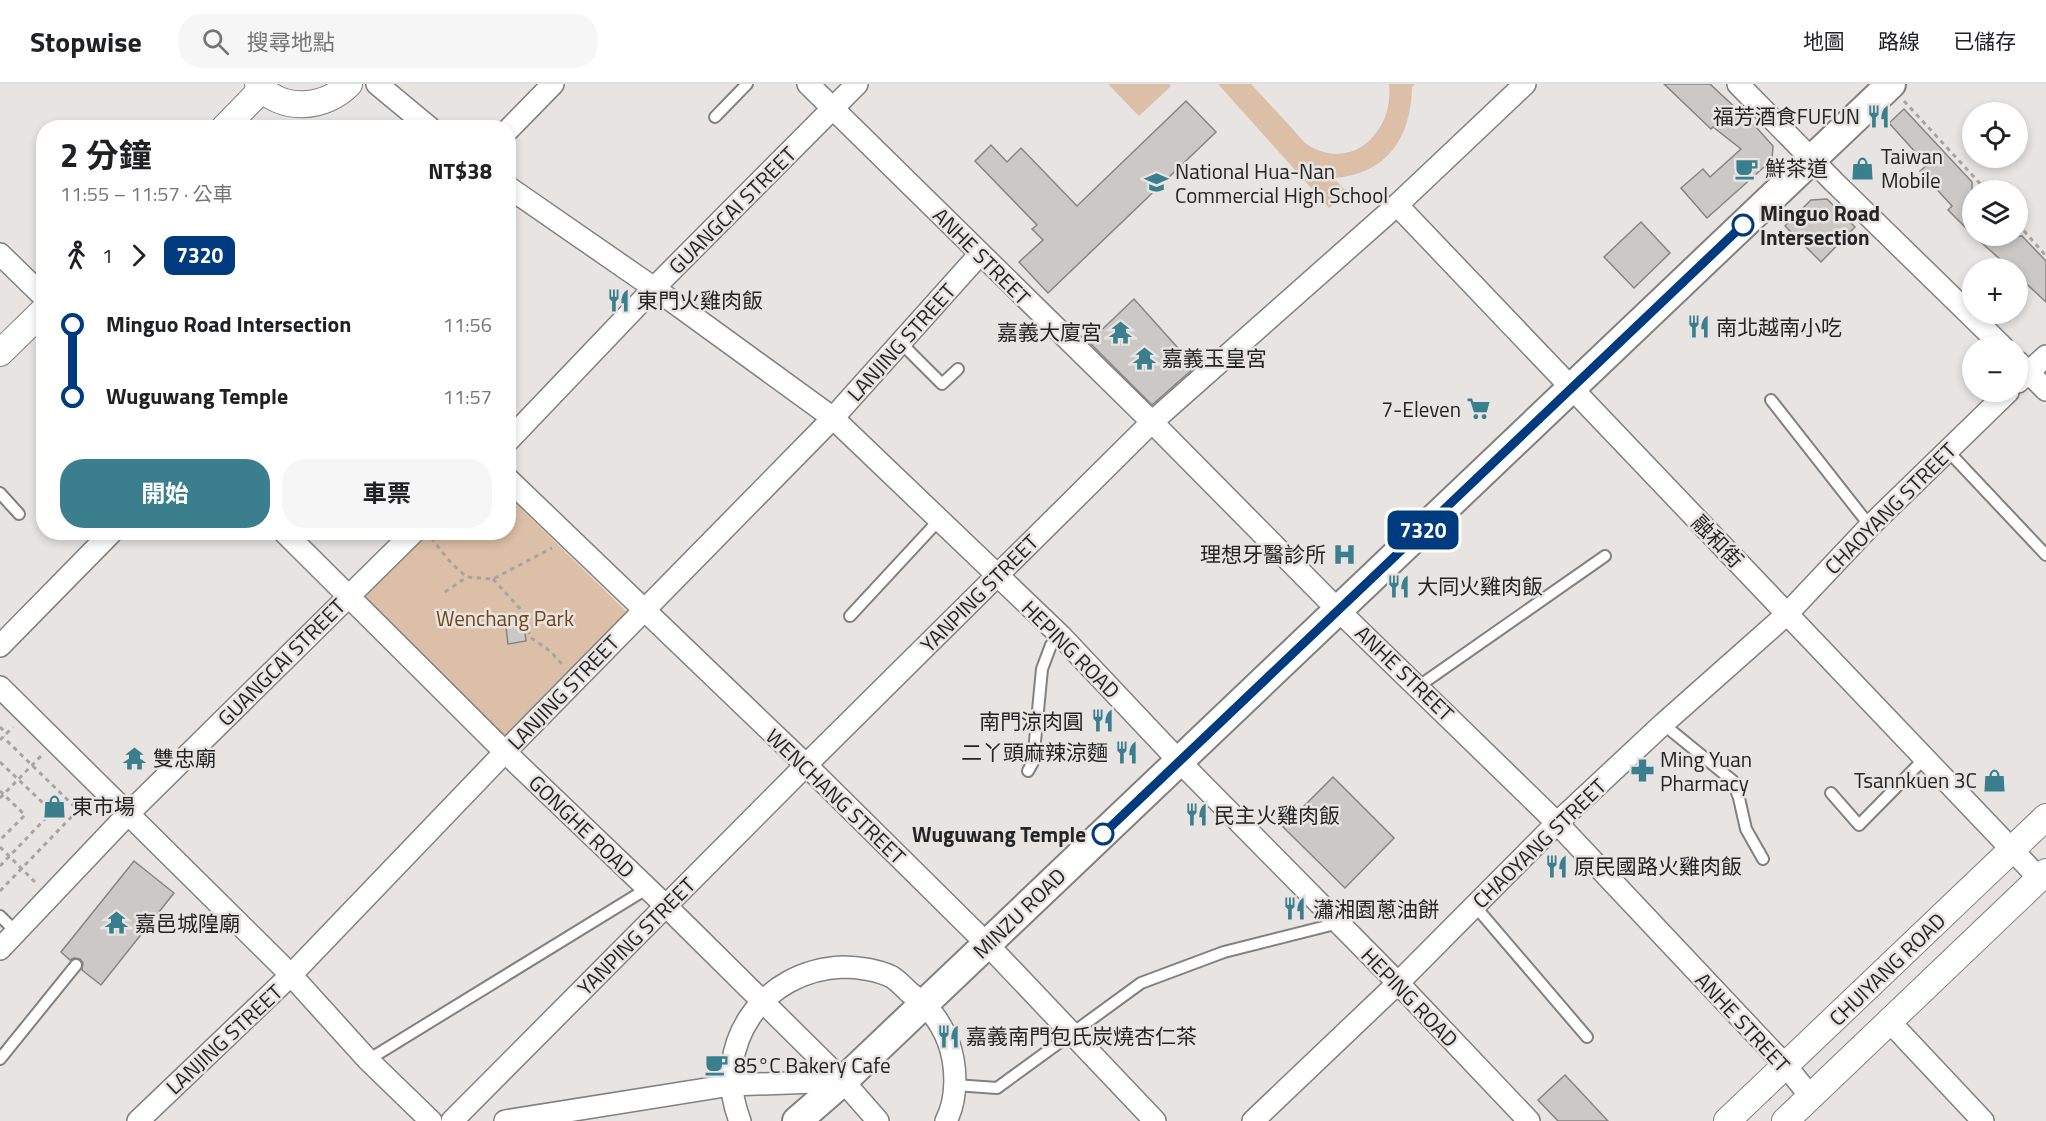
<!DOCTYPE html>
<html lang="zh-TW">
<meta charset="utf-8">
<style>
body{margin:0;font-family:"Titillium Web","Noto Sans TC",sans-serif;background:#f6f6f6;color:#202124;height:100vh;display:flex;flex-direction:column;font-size:22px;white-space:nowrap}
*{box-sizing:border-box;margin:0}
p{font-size:20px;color:#757577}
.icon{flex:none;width:33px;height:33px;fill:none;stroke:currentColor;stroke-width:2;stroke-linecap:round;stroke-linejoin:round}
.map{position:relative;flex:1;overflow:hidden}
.details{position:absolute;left:36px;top:36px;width:480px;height:420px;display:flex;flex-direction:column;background:#fff;border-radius:24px;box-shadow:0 3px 9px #0003}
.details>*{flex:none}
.badge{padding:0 12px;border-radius:9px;font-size:21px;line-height:39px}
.tools{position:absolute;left:1962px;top:18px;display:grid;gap:12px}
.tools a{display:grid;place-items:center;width:66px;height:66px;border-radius:50%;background:#fff;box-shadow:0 3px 9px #0003;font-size:30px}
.map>.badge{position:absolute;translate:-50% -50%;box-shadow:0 0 0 3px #fff}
.legs{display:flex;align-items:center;gap:9px;height:66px;padding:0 24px;font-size:20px}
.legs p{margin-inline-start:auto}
.overview{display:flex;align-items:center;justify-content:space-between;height:102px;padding:0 24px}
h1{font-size:33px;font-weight:700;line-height:45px}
.action{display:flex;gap:12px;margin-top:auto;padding:12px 24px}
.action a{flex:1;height:69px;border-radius:24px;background:#3b7f8e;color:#fff;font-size:24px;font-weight:700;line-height:69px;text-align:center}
.action a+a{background:#f6f6f6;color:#202124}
ul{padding:0 24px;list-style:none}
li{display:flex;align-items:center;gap:21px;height:72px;font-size:22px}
li i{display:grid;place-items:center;width:9px;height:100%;margin:0 8px;background:currentColor}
li i::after{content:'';width:15px;height:15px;margin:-8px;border:4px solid;border-radius:50%;background:#fff}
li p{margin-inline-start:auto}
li:first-child i{background:linear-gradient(#0000 50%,currentColor 0)}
li:last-child i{background:linear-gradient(currentColor 50%,#0000 0)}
header{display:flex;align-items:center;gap:36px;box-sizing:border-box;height:84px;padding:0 30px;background:#fff;border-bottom:2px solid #e0e0e0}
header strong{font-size:28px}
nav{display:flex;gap:33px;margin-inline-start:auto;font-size:21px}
.search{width:420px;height:54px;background:#f6f6f6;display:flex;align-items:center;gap:15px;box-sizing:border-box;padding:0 21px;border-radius:24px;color:#757577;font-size:22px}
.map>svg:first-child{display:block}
</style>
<header>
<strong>Stopwise</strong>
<div class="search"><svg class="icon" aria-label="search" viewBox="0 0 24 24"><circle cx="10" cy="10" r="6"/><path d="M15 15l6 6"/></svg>搜尋地點</div>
<nav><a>地圖</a><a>路線</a><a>已儲存</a></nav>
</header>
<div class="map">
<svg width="2046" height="1037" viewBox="0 0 2046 1037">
<rect width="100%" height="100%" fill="#e7e4e2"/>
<g fill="#dbbfa6">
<polygon points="1108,0 1169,0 1171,2 1139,32"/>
<path d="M1218,0H1251C1264,14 1276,27 1289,41C1295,47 1301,56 1308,61C1328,74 1354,73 1371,55C1386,39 1391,21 1389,0H1415L1412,3C1411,54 1387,90 1334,94L1347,109L1329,124Z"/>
<polygon points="509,413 630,531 506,657 361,514 361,507 424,449 508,448"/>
</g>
<g fill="#cbc8c6" stroke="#878583" stroke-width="1.5">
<polygon points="1664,0 1710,0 1756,43 1773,62 1772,76 1707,134 1681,104 1703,85 1710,93 1741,65 1713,43 1711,45"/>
<polygon points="1186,17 1216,48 1048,209 1019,178 1043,156 1032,145 1037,141 975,77 991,61 1007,78 1021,64 1077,122"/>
<polygon points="1904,25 1972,98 1972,150 1948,126 1952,122 1920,87 1927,81 1889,39"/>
<polygon points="1827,115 1855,143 1821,178 1785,142 1811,116"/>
<polygon points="1641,138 1670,169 1634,204 1604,173"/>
<polygon points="1974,152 2022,152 2046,177 2046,218 2018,192 2018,184 2010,184"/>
<polygon points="1134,215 1195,283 1152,321 1089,258"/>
<polygon points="523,533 526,557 508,560 505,535"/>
<polygon points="1333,693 1394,754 1345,804 1283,743"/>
<polygon points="134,777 174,809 101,901 82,886 83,879 80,875 74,874 70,876 61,868"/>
<polygon points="1565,991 1608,1037 1558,1037 1538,1016"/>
</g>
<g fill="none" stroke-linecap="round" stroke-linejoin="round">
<defs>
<g id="service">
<polyline points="715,33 747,0"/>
<polyline points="901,259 942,300 958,285"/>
<polyline points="1771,316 1870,442"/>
<polyline points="1947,366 2046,471"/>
<polyline points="0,409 19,430"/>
<polyline points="850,532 940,435"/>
<polyline points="1419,602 1605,472"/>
<polyline points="1663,640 1733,697 1739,714 1746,745 1763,775"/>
<polyline points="1028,687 1033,678 1042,585 1051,561 1061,552"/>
<polyline points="1831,709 1859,741 1925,674"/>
<polyline points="1475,822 1587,953"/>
<polyline points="0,832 16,848"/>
<polyline points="0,975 76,881"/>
<polyline points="368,976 648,804"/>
<polyline points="955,1001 997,1004 1141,899 1224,868 1339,839"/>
</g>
<g id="minor">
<polyline points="377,0 430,44"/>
<polyline points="808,0 1152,338 1338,526 1557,739 1786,982 1811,1013"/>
<polyline points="1738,0 1834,98 2002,262"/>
<polyline points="508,46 553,0"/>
<polyline points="508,103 654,204 833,334 1061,552 1179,677 1398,899 1529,1037"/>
<polyline points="1397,121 2039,794"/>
<polyline points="0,170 44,213"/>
<polyline points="2018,278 2046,306"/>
<polyline points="2018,298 2046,272"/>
<polyline points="508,357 654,204 857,0"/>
<polyline points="508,395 806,681 987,860 1155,1037"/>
<polyline points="284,448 505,668 666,822 843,997 878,1037"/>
<polyline points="0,562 112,448"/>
<polyline points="0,603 291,891 368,976 431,1037"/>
<polyline points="0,865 129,729 414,448"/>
<polyline points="1889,937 1983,1037"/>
<polyline points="138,1037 291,891 505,668 833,334 980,170"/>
<polyline points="452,1037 806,681 1152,338 1397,121 1525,0"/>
<polyline points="505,1037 731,1001 843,997"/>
<path d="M740,1037C710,961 763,886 843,883C858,883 878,886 892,893C898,897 904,903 909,908C928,923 939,934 948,957C957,981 958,1014 946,1037"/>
<polyline points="1253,1037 1398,899 1557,739 1663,640 1787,530 1870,442 2008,308"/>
</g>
<g id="tertiary">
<path d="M258,0C281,29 325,25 349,0"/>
<polyline points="224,44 262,5"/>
<polyline points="0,269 44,226"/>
<polyline points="1727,1037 2046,733"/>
<polyline points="1785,1037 2046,788"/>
</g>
<polyline id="secondary" points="797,1037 843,997 1891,0"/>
</defs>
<use href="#service" stroke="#83807e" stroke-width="14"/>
<use href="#minor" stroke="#83807e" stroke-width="24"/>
<use href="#tertiary" stroke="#83807e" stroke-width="28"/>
<use href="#secondary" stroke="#83807e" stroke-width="32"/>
<g stroke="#a7a5a4" stroke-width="3" stroke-dasharray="4.5 4.5" stroke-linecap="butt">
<polyline points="1904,17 1986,106"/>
<polyline points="2018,140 2046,172"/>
<polyline points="431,454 452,480 467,493 493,495 552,464"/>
<polyline points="493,495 524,529 530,553 550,567 563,581"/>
<polyline points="445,508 467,493"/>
<polyline points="0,643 7,650"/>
<polyline points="0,656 13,643"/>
<polyline points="0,678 43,719"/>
<polyline points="0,707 25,731 0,756"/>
<polyline points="0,714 43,670"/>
<polyline points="78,726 97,727"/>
<polyline points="0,763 37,800"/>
<polyline points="0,782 46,734"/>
<polyline points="0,807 78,726 3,653"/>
</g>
<use href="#service" stroke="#fff" stroke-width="10"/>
<use href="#minor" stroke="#fff" stroke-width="21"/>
<use href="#tertiary" stroke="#fff" stroke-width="26"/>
<use href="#secondary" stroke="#fff" stroke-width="28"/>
</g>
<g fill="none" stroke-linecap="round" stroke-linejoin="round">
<defs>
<polyline id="line-1" points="1103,750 1743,141"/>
</defs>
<use href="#line-1" stroke="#fff" stroke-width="14"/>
<use href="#line-1" stroke="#003b80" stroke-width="9"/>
</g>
<defs>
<symbol id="restaurant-bare" viewBox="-9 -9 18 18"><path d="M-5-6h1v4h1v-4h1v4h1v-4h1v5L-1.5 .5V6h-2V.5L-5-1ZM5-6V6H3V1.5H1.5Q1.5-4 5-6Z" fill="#3b7f8e" stroke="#e7e4e2" stroke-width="2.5" paint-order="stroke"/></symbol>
<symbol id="cafe-bare" viewBox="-9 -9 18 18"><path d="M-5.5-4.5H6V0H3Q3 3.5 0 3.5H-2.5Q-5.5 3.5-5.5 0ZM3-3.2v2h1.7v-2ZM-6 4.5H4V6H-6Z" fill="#3b7f8e" stroke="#e7e4e2" stroke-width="2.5" paint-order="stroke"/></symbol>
<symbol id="shop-bare" viewBox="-9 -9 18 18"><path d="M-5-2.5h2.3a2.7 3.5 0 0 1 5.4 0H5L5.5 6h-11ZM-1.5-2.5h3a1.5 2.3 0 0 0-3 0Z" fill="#3b7f8e" stroke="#e7e4e2" stroke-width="2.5" paint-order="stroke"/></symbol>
<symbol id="school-bare" viewBox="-9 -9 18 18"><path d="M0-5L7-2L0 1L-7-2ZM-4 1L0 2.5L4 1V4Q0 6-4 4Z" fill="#3b7f8e" stroke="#e7e4e2" stroke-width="2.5" paint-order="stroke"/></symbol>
<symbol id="temple-bare" viewBox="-9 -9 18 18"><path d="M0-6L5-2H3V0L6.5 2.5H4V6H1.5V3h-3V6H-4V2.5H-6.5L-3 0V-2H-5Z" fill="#3b7f8e" stroke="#e7e4e2" stroke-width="2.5" paint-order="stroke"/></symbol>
<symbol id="supermarket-bare" viewBox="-9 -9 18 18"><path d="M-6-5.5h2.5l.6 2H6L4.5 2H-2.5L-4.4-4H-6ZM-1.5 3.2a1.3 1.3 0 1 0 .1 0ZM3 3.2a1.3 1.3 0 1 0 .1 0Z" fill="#3b7f8e" stroke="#e7e4e2" stroke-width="2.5" paint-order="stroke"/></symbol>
<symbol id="hospital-bare" viewBox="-9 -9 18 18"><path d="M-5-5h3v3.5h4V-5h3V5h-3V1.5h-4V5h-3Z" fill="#3b7f8e" stroke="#e7e4e2" stroke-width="2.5" paint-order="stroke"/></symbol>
<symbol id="pharmacy-bare" viewBox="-9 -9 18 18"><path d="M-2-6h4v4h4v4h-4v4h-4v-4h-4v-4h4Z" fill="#3b7f8e" stroke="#e7e4e2" stroke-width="2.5" paint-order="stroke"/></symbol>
</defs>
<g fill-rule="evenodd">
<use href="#restaurant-bare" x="1862" y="16" width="33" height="33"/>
<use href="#cafe-bare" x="1730" y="68" width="33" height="33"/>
<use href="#shop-bare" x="1846" y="68" width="33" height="33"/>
<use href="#school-bare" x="1140" y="82" width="33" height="33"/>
<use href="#restaurant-bare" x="602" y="200" width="33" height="33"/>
<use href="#restaurant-bare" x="1682" y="226" width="33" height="33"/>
<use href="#temple-bare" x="1104" y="232" width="33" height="33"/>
<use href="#temple-bare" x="1128" y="258" width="33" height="33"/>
<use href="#supermarket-bare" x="1462" y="308" width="33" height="33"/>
<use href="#hospital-bare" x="1328" y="454" width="33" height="33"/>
<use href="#restaurant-bare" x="1382" y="486" width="33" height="33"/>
<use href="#restaurant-bare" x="1086" y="620" width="33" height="33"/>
<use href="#restaurant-bare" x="1110" y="652" width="33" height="33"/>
<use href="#temple-bare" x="118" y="658" width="33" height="33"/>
<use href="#pharmacy-bare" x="1626" y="670" width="33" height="33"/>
<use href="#shop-bare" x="1978" y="680" width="33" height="33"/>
<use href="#shop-bare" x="38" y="706" width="33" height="33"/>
<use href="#restaurant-bare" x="1180" y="714" width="33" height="33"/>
<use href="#restaurant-bare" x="1540" y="766" width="33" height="33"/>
<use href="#restaurant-bare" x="1278" y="808" width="33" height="33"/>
<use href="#temple-bare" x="100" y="822" width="33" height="33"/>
<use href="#restaurant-bare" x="932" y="936" width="33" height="33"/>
<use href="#cafe-bare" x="700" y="964" width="33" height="33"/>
</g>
<g fill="#fff" stroke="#003b80" stroke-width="3">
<circle cx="1743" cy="141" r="10"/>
<circle cx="1103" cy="750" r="10"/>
</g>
<g text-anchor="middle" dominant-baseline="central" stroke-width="5" stroke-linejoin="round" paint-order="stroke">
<g font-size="21" fill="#262525" stroke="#e7e4e2" text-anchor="start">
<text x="1860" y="32" text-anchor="end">福芳酒食FUFUN</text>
<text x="1881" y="72">Taiwan<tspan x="1881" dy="24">Mobile</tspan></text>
<text x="1765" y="84">鮮茶道</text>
<text x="1175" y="87">National Hua-Nan<tspan x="1175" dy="24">Commercial High School</tspan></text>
<text x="637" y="216">東門火雞肉飯</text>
<text x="1716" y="243">南北越南小吃</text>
<text x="1102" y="248" text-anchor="end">嘉義大廈宮</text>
<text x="1162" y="274">嘉義玉皇宮</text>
<text x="1461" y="325" text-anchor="end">7-Eleven</text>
<text x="1326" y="470" text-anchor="end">理想牙醫診所</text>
<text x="1417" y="502">大同火雞肉飯</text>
<text x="1084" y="637" text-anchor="end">南門涼肉圓</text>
<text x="1108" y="668" text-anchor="end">二丫頭麻辣涼麵</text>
<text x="153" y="674">雙忠廟</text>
<text x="1660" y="675">Ming Yuan<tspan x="1660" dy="24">Pharmacy</tspan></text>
<text x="1977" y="696" text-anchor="end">Tsannkuen 3C</text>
<text x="72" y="722">東市場</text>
<text x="1214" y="731">民主火雞肉飯</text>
<text x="1574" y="782">原民國路火雞肉飯</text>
<text x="1313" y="825">瀟湘園蔥油餅</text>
<text x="135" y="839">嘉邑城隍廟</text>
<text x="966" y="952">嘉義南門包氏炭燒杏仁茶</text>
<text x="734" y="981">85°C Bakery Cafe</text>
</g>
<g font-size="21" fill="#262525" stroke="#e7e4e2">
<text transform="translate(732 126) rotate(-45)">GUANGCAI STREET</text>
<text transform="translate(982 172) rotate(45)">ANHE STREET</text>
<text transform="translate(901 258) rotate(-48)">LANJING STREET</text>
<text transform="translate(1890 424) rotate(-45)">CHAOYANG STREET</text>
<text transform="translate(1718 457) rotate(46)">融和街</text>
<text transform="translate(979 509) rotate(-45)">YANPING STREET</text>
<text transform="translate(1071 565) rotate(45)">HEPING ROAD</text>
<text transform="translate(281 578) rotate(-45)">GUANGCAI STREET</text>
<text transform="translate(1405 589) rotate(44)">ANHE STREET</text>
<text transform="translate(563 608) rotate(-46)">LANJING STREET</text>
<text transform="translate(836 712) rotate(44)">WENCHANG STREET</text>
<text transform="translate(582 742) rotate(44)">GONGHE ROAD</text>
<text transform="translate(1539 759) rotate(-44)">CHAOYANG STREET</text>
<text transform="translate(1019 829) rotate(-44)">MINZU ROAD</text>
<text transform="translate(636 852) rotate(-45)">YANPING STREET</text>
<text transform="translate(1887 885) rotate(-44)">CHUIYANG ROAD</text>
<text transform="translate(1410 913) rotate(46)">HEPING ROAD</text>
<text transform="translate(1743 938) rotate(47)">ANHE STREET</text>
<text transform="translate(224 955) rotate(-43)">LANJING STREET</text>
</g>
<g font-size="21" font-weight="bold" fill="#262525" stroke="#e7e4e2" text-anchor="start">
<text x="1760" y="129">Minguo Road<tspan x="1760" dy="24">Intersection</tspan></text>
<text x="1086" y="750" text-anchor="end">Wuguwang Temple</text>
</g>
<g font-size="21" fill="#724616" stroke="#e7e4e2">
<text x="505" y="534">Wenchang Park</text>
</g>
</g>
</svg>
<div class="tools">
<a><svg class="icon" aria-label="locate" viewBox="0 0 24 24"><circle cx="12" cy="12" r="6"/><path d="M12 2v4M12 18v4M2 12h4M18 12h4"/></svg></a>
<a><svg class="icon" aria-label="layers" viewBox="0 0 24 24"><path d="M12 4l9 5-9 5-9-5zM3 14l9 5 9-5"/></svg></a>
<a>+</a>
<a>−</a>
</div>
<b class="badge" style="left:1423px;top:446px;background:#003b80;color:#fff">7320</b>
<section class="details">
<div class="overview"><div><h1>2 分鐘</h1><p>11:55 – 11:57 · 公車</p></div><b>NT$38</b></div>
<div class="legs"><svg class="icon" aria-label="walk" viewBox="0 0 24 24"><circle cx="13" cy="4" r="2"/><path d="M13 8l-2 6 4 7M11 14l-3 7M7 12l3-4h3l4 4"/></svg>1<svg class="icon" aria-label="forward" viewBox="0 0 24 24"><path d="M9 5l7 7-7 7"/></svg><b class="badge" style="background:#003b80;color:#fff">7320</b></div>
<ul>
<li><i style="color:#003b80"></i><b>Minguo Road Intersection</b><p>11:56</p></li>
<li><i style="color:#003b80"></i><b>Wuguwang Temple</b><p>11:57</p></li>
</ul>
<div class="action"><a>開始</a><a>車票</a></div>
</section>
</div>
